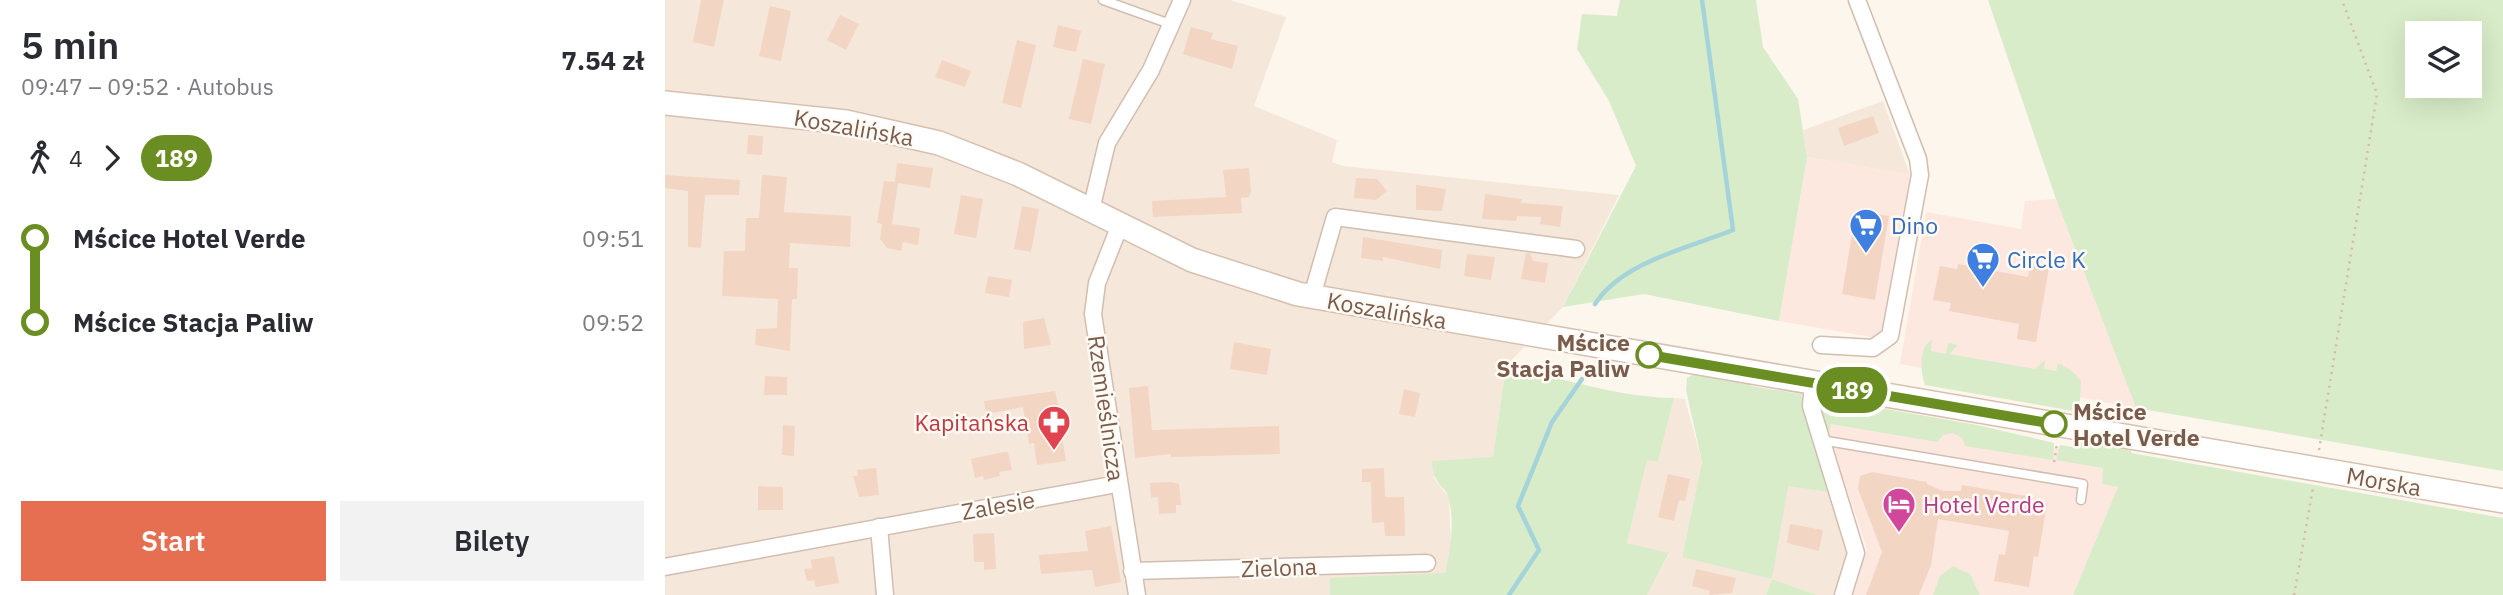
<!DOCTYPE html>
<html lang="pl">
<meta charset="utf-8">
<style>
body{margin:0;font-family:"IBM Plex Sans",sans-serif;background:#f2f2f3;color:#2b2b33;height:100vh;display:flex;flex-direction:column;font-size:26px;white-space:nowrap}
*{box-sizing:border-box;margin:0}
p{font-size:23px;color:#7c7c81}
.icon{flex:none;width:38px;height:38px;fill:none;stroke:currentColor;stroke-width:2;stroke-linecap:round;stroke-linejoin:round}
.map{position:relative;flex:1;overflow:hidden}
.sheet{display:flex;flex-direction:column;background:#fff;width:665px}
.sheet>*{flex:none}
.badge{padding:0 14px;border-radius:23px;font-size:24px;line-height:46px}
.buttons{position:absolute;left:1740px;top:21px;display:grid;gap:14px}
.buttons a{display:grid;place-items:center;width:77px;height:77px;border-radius:0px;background:#fff;box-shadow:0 7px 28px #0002;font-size:35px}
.map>.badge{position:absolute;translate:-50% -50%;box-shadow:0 0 0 4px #fff}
.legs{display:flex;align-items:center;gap:10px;height:77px;padding:0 21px;font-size:23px}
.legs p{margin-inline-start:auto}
.summary{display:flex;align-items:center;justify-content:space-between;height:119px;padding:0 21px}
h1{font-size:38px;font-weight:600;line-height:52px}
.cta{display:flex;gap:14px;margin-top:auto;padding:14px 21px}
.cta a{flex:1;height:80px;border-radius:0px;background:#e76f51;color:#fff;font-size:28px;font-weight:600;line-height:80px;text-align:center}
.cta a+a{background:#f2f2f3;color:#2b2b33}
ul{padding:0 21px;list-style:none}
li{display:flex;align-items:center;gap:24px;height:84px;font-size:26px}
li i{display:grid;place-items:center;width:10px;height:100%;margin:0 9px;background:currentColor}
li i::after{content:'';width:18px;height:18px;margin:-9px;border:5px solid;border-radius:50%;background:#fff}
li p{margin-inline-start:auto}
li:first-child i{background:linear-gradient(#0000 50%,currentColor 0)}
li:last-child i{background:linear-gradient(currentColor 50%,#0000 0)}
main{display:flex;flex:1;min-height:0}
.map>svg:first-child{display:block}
</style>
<main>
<section class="sheet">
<div class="summary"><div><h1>5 min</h1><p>09:47 – 09:52 · Autobus</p></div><b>7.54 zł</b></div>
<div class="legs"><svg class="icon" aria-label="walk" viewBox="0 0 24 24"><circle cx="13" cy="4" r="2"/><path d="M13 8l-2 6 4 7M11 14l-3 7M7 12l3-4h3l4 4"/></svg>4<svg class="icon" aria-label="forward" viewBox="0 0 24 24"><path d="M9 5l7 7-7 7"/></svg><b class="badge" style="background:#6b8e23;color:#fff">189</b></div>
<ul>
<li><i style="color:#6b8e23"></i><b>Mścice Hotel Verde</b><p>09:51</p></li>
<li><i style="color:#6b8e23"></i><b>Mścice Stacja Paliw</b><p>09:52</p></li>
</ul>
<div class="cta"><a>Start</a><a>Bilety</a></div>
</section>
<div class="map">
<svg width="1838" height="595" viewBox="0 0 1838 595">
<rect width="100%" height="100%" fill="#fdf6ec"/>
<g fill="#f5e8da">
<polygon points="0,0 565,0 621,17 589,106 672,140 667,162 678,166 954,195 898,307 841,366 828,458 768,477 784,498 786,545 780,573 784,595 0,595"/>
<polygon points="1218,101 1245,175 1142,157 1138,130"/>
<polygon points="1009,398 1020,399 1037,462 1017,557 1123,485 1164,492 1185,557 1171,595 1152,595 1107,579 1101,595 982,595 1004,554 962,543 982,459 993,460"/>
</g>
<g fill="#fde8e0">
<polygon points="1142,157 1245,175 1217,339 1114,321"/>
<polygon points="1391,199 1471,408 1235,364 1261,212 1356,229 1360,201"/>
<polygon points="1154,408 1465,461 1408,595 1185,595 1202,549"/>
</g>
<g fill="#d8ecc9" fill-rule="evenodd">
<polygon points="955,0 1091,0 1098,47 1133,99 1142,157 1114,321 979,294 898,307 971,166 944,101 912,49 917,14 952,16"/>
<path d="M1323,0H1838V471L1471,408L1391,199ZM1752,33H1804V86H1752Z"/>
<path d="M1267,340L1266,351L1281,354L1283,343L1293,345L1284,354L1370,369L1380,360L1379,369L1391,371L1393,363L1407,371L1416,381L1415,401L1409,411L1260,385C1255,372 1254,346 1267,340Z"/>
<path d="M841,366C898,378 950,397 1009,398L993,461L982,460L962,543L1004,553L982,595H665V578L780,573C785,550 790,524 784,500C781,484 768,488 767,461L828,457Z"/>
<polygon points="1033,372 1086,381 1086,386 1136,394 1169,508 1164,492 1123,486 1107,579 1152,595 1101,595 1107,579 1017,557 1037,462 1021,390 1022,378"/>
<polygon points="1158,398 1312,425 1389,443 1388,460 1300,446 1297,438 1288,433 1278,435 1272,442 1166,424 1164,432 1153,404"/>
<polygon points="1409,442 1466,449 1466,453 1838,518 1838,595 1408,595 1453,487 1437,484 1438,468 1391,460 1395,445 1408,447"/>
<polygon points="1288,566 1305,574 1315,595 1268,595 1275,576"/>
</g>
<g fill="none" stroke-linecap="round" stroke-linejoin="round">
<g stroke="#a5d3da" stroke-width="4.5">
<path d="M930,304C957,262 1023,248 1068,230L1037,0"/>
<polyline points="844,595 874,550 853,506 887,422 917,379"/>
</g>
</g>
<g fill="#f3d5c3">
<polygon points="36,0 59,0 49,47 28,42"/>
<polygon points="105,6 126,11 116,61 94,56"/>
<polygon points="175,15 194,24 181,50 162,40"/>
<polygon points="393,25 416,31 411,52 388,47"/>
<polygon points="526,27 548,33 546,39 573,46 567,69 518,54"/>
<polygon points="352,40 371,45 356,108 337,103"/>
<polygon points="418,59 440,64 426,124 404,119"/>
<polygon points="277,60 306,71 300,87 270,77"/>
<polygon points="1208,116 1214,133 1179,146 1173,128"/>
<polygon points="83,135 98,136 97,155 82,154"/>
<polygon points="232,163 268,168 265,188 233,183 227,224 255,228 253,245 238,242 236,251 222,248 215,239 217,224 212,223 219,181 230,182"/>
<polygon points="584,168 586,191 584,197 576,198 577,213 488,217 487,201 561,197 558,170"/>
<polygon points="0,175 75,180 74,195 40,195 36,248 23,247 23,191 0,188"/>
<polygon points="97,175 122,177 119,212 186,216 185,247 125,243 124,268 133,268 132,299 127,299 125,351 90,345 91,329 112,328 113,299 57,296 59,251 80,251 81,218 94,218"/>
<polygon points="691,178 712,179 722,191 711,200 689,198"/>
<polygon points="751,185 781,189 777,211 751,210"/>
<polygon points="820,194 857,199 856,203 898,206 895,227 875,224 876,217 852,216 851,221 817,219"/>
<polygon points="296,195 318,199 311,238 289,234"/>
<polygon points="357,206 374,209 366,252 349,249"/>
<polygon points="1191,211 1224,216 1210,300 1177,294"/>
<polygon points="698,237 777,250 775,269 718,257 718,261 696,258"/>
<polygon points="861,253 865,253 868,261 883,263 880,283 856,279"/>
<polygon points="802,254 830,257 826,280 799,276"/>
<polygon points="1293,264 1363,277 1365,264 1384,268 1371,342 1352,339 1354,324 1284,311 1286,303 1268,300 1275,266 1292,269"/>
<polygon points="323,276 347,280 344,297 320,293"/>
<polygon points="379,318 386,345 359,349 358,322"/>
<polygon points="569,342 606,349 602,375 565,369"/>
<polygon points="100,376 122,377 122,395 99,395"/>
<polygon points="483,386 487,430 614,426 615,454 506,457 506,454 470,458 464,388"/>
<polygon points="739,389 755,393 750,417 734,414"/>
<polygon points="390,391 401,435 397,436 401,461 372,465 369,443 364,444 358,407 321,414 319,401"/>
<polygon points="118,425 130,426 129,456 117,455"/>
<polygon points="338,452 343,452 347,470 334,472 335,476 319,480 318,476 310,478 306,459"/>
<polygon points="211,468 214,495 194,497 188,476 193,476 192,470"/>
<polygon points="719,468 720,497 739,497 740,536 720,536 719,522 707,523 706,482 697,482 697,469"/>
<polygon points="1207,472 1262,482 1262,484 1278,491 1296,491 1297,485 1367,497 1366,501 1382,504 1373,557 1369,556 1364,587 1329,581 1334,554 1340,555 1344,531 1273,519 1266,565 1254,595 1201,595 1217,552 1193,489 1195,476"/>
<polygon points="1003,474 1025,479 1020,501 1014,500 1009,521 993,517"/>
<polygon points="506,482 514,484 516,505 511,505 511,513 494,514 493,497 486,498 485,483"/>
<polygon points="93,486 118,487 118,510 93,510"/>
<polygon points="1125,524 1158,530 1154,551 1122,543"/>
<polygon points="446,526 456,582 430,587 427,570 376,574 374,555 423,551 420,531"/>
<polygon points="329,533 331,569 319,570 319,562 309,562 308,534"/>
<polygon points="169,556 174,583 151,587 149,580 142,581 139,569 147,568 146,560"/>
<polygon points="1031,569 1071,578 1067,593 1044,595 1045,591 1027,586"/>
</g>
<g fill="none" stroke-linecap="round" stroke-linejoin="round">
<defs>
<g id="service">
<polyline points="438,0 505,24"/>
<polyline points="1156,440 1418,484 1416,500"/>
</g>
<g id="minor">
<polyline points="426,210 442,143 486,70 517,0"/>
<polyline points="455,225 432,283 428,314 472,595"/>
<polyline points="647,296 670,217 911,249"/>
<polyline points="1156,345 1208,348 1225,336 1255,175 1253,159 1192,0"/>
<polyline points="1148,383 1146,406 1191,553 1178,595"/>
<polyline points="214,527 220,595"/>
<polyline points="0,567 452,484"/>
<polyline points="467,571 762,563"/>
</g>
<polyline id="secondary" points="0,103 181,122 274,143 353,174 527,260 633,294 1838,501"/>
</defs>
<use href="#service" stroke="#d1beb0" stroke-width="11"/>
<use href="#minor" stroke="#d1beb0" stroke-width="19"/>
<use href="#secondary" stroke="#d6c0b0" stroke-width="26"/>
<g stroke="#d9b8a5" stroke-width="2.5" stroke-dasharray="2 5" stroke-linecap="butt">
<polyline points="1654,450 1712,94 1677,0"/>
<polyline points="1389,462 1392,444"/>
<polyline points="1629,595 1648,488"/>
</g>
<use href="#service" stroke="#fff" stroke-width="8"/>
<use href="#minor" stroke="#fff" stroke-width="16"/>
<use href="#secondary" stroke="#fff" stroke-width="23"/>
</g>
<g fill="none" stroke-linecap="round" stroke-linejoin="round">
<defs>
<polyline id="line-1" points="984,355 1389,424"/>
</defs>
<use href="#line-1" stroke="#fff" stroke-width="16"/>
<use href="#line-1" stroke="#6b8e23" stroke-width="10"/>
</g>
<defs>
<symbol id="supermarket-pin" viewBox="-11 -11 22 30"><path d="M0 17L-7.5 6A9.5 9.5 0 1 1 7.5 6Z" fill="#3f7fe0" stroke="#fffaf3"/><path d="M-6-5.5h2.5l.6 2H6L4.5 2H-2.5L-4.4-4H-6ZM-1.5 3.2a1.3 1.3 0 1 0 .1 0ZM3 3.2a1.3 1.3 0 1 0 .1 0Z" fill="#fff"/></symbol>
<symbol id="pharmacy-pin" viewBox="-11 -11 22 30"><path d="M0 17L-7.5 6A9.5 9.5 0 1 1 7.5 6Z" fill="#e0444e" stroke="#fffaf3"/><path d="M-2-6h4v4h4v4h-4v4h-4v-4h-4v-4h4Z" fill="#fff"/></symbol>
<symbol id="hotel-pin" viewBox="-11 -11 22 30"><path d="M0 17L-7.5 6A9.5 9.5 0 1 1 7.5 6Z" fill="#d1479c" stroke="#fffaf3"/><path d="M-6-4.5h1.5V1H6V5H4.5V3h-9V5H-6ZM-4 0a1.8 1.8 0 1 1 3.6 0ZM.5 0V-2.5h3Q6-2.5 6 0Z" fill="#fff"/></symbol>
</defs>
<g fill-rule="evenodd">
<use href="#supermarket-pin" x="1182" y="206" width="38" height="52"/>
<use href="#supermarket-pin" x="1299" y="240" width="38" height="52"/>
<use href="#pharmacy-pin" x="370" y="403" width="38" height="52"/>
<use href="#hotel-pin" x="1215" y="485" width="38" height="52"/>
</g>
<g fill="#fff" stroke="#6b8e23" stroke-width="3.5">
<circle cx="984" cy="355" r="12"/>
<circle cx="1389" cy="424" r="12"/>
</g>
<g text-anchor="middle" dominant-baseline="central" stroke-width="5" stroke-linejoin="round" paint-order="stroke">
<g font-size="23" fill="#7a5c4d" stroke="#fffaf3">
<text transform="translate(189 127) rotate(10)">Koszalińska</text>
<text transform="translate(722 310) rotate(10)">Koszalińska</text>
<text transform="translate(442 408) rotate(82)">Rzemieślnicza</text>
<text transform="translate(1719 481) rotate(10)">Morska</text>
<text transform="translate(333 505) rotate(-10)">Zalesie</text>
<text transform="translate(614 567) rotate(-2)">Zielona</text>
</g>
<g font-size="23" fill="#366cbe" stroke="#fffaf3" text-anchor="start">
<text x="1226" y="225">Dino</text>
<text x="1342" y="259">Circle K</text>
</g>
<g font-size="23" font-weight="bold" fill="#7a5c4d" stroke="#fffaf3" text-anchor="end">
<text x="965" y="342">Mścice<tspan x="965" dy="26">Stacja Paliw</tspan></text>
<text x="1408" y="411" text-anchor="start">Mścice<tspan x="1408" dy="26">Hotel Verde</tspan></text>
</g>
<g font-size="23" fill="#be3a42" stroke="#fffaf3" text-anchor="end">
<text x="364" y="422">Kapitańska</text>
</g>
<g font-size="23" fill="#b23c85" stroke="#fffaf3" text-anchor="start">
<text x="1258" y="504">Hotel Verde</text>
</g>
</g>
</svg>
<div class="buttons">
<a><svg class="icon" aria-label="layers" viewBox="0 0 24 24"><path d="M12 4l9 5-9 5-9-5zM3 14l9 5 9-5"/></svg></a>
</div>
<b class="badge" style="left:1187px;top:390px;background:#6b8e23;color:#fff">189</b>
</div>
</main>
